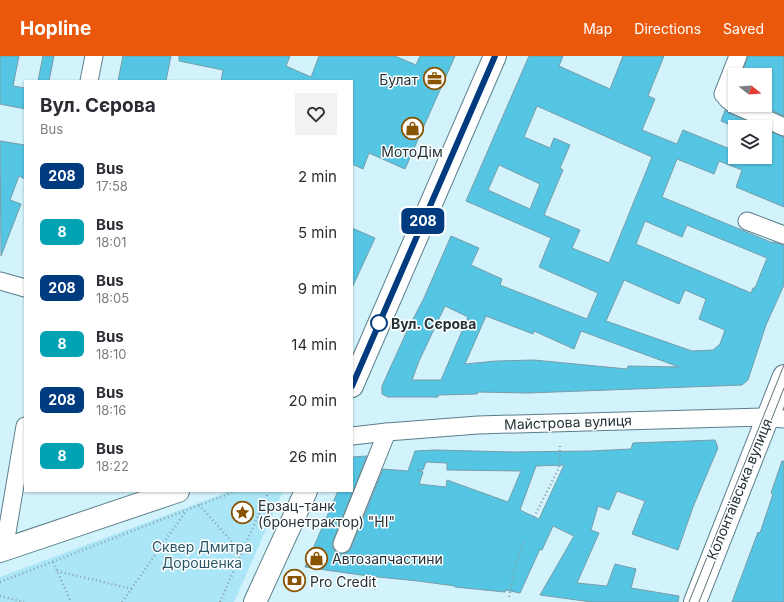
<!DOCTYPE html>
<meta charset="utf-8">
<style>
body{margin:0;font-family:Inter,sans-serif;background:#f2f2f3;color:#2b2b33;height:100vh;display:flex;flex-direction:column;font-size:15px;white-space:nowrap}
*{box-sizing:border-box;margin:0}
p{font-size:13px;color:#7c7c81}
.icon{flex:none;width:22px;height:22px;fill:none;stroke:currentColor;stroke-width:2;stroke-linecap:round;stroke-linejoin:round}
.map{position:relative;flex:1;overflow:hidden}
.panel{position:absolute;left:24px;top:24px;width:329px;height:412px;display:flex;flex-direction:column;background:#fff;border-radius:0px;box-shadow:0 1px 3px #0004}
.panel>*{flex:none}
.badge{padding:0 8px;border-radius:6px;font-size:14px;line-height:26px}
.needle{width:26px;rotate:107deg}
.tools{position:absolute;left:728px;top:12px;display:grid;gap:8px}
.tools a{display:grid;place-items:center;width:44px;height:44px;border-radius:0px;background:#fff;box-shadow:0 1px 3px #0004;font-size:20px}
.map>.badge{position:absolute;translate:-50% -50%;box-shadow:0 0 0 2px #fff}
.round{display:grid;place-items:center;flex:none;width:42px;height:42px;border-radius:0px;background:#f2f2f3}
.overview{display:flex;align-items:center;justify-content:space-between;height:68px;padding:0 16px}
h1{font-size:19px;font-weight:700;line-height:30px}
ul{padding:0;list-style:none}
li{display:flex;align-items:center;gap:12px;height:56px;padding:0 16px}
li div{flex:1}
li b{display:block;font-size:15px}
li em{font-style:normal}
li .badge{min-width:44px;font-weight:700;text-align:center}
header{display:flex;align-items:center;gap:24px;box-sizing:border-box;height:56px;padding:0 20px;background:#ea580c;color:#fff}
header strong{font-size:19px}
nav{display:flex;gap:22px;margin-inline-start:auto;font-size:14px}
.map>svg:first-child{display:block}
</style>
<header>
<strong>Hopline</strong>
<nav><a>Map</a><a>Directions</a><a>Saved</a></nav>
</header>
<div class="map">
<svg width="784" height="546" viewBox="0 0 784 546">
<rect width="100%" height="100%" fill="#d2f2fc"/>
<polygon fill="#abe6f8" points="231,435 283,435 234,546 0,546 0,521"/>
<g fill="#54c5e3" stroke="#779da9" fill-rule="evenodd">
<polygon points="0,0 19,0 13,30 25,32 25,53 0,48"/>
<polygon points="43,0 54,0 49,25 38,25"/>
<polygon points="123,0 171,0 166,25 118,25"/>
<polygon points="179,0 290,0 286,10 311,21 319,0 395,0 416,9 420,0 455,0 405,113 369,97 363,113 352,108 352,25 221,25 223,14 179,5"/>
<path d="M529,0H563L559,10L610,33L623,0H664L648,40L655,43L642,74L677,88L683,74L735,95V101H765V73L784,81V151L736,131L742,114L719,105L714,118L677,103L662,141L773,187V186L784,189V229L766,269L748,324L742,329L528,337L478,336L477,338L438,339V341H388L382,338V330L407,275L424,242L451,180L479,192L471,209L502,223L500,229L587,263L598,237L539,211L551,182L466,145ZM537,50L652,101L609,207L572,192L580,174L544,159L563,114L560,112L570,89L554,82L550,92L524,81ZM499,109L540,128L530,153L488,134ZM645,165L682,181L687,169L767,202L755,232H753L751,237L636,188ZM624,224L679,248L685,234L706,243L699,263L725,274L720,288L713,294L692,295L606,265ZM445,250L468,261L441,324H412L419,305ZM486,260L533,278L534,275L574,293L581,275L679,311L628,310L627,313L534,304L496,305L465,308Z"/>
<polygon points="748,0 784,0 784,60 759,49 765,49 765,19 741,19"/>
<polygon points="725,54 731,58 760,71 735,71 721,65"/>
<polygon points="0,85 25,89 25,123 19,120 10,144 21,148 1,200"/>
<polygon points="352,172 375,182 352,232"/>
<path d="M715,384L718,392L693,451L678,494L632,478L645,445L617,435L609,454L598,450L591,474L599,477L577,527L607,530L615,508L636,513L631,532L679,540L678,546H592L540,539L574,480L553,470L542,494L540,493L520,537L505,534V536L455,531V530L418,525L368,520L305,511L338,435H352V401L367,400L333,485L332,490L334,494L339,497L343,498L348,496L351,492L383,413L408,415L415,395L435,394L513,396L590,395L631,393L633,387ZM426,406L447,407V414L521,415L508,446L447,424L446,431L419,428L423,416L417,414H423ZM564,409L539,463L520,454L536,410Z"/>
<polygon points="782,405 784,405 784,546 732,546 758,476 760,477 773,438 771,437"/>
</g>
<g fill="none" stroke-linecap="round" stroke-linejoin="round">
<defs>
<g id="minor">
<polyline points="89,25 94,0"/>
<polyline points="735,49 728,44 723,38 738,0"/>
<polyline points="735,49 784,71"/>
<polyline points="747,165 784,179"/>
<polyline points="0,225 25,232"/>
<polyline points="352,380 387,376 478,369 763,361 784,363"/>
<polyline points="342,488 387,376"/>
<polyline points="4,494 25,370"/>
</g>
<g id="major">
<polyline points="352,330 495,0"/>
<polyline points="0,495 178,435"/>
<polyline points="255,546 306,435"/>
<polyline points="695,546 784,320"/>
</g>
</defs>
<use href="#minor" stroke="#5a7f8a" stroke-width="19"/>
<use href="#major" stroke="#5a7f8a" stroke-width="24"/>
<g stroke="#89a1a9" stroke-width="2.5" stroke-dasharray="1 3" stroke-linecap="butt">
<polyline points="199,449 242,497"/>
<polyline points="534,461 559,412 560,390"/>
<polyline points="53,506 71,546"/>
<polyline points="57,515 132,533"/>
<polyline points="0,526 236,435"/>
<polyline points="0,540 24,546"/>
<polyline points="509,541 515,511 524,485"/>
<polyline points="122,546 186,455"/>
<polyline points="220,546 269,435"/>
</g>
<use href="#minor" stroke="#fff" stroke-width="17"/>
<use href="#major" stroke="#fff" stroke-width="22"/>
<g stroke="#5d7178" stroke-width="1">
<polyline points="689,546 784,309"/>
<polyline points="699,546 784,332"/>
</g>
</g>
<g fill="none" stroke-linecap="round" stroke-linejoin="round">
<defs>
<polyline id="line" points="352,330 495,0"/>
</defs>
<use href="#line" stroke="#fff" stroke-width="9"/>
<use href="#line" stroke="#003b80" stroke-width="6"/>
</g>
<defs>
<symbol id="office-ring" viewBox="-11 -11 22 22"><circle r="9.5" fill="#fff" stroke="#885400" stroke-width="1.5"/><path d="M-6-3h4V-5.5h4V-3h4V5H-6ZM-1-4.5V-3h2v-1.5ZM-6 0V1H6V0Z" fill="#885400"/></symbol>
<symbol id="shop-ring" viewBox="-11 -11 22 22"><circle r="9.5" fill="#fff" stroke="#885400" stroke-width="1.5"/><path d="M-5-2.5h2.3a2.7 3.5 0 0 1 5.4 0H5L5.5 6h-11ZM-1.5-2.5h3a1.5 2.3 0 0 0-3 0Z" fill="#885400"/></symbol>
<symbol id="sight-ring" viewBox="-11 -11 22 22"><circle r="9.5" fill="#fff" stroke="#885400" stroke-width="1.5"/><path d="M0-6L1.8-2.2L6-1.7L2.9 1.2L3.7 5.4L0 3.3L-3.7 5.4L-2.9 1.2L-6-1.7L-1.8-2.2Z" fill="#885400"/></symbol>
<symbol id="bank-ring" viewBox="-11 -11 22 22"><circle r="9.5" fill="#fff" stroke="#885400" stroke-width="1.5"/><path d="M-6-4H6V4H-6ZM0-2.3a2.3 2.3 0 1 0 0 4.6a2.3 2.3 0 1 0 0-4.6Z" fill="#885400"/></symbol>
</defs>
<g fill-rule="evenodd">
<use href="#office-ring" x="422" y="10" width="25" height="25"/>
<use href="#shop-ring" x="400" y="60" width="25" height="25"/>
<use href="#sight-ring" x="230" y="444" width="25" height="25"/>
<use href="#shop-ring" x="304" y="490" width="25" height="25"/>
<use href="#bank-ring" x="282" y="512" width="25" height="25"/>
</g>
<circle fill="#fff" stroke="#003b80" stroke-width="2" cx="379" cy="267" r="8"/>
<g text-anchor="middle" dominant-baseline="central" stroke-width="3" stroke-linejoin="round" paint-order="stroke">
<g font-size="14" fill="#243338" stroke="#fff" text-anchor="start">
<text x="418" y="23" text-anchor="end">Булат</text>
<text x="412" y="95" text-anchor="middle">МотоДім</text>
<text x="258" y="449">Ерзац-танк<tspan x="258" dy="16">(бронетрактор) "НІ"</tspan></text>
<text x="332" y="502">Автозапчастини</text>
<text x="310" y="525">Pro Credit</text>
</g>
<g font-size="14" font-weight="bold" fill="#243338" stroke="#fff" text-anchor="start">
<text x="391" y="267">Вул. Сєрова</text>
</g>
<g font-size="14" fill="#243338" stroke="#fff">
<text transform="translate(568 366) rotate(-2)">Майстрова вулиця</text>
<text transform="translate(739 433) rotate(-68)">Колонтаївська вулиця</text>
</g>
<g font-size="14" fill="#285765" stroke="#fff">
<text x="202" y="490">Сквер Дмитра<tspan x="202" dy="16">Дорошенка</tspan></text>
</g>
</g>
</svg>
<div class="tools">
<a><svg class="needle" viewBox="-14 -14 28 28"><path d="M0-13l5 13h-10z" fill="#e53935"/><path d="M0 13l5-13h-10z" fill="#7c7c81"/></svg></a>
<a><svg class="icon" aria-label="layers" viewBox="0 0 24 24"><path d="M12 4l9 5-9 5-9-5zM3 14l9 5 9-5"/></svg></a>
</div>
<b class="badge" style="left:423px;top:165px;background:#003b80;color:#fff">208</b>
<section class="panel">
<div class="overview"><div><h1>Вул. Сєрова</h1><p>Bus</p></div><a class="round"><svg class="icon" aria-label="heart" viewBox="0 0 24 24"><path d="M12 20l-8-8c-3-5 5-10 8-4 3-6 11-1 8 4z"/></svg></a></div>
<ul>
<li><span class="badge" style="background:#003b80;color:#fff">208</span><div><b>Bus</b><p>17:58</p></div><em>2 min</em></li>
<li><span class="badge" style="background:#00a3b4;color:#fff">8</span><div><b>Bus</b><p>18:01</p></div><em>5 min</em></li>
<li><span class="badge" style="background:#003b80;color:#fff">208</span><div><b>Bus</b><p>18:05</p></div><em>9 min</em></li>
<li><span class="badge" style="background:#00a3b4;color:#fff">8</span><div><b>Bus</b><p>18:10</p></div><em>14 min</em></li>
<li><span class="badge" style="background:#003b80;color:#fff">208</span><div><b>Bus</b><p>18:16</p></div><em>20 min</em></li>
<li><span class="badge" style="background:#00a3b4;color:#fff">8</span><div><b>Bus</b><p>18:22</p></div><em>26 min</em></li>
</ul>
</section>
</div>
